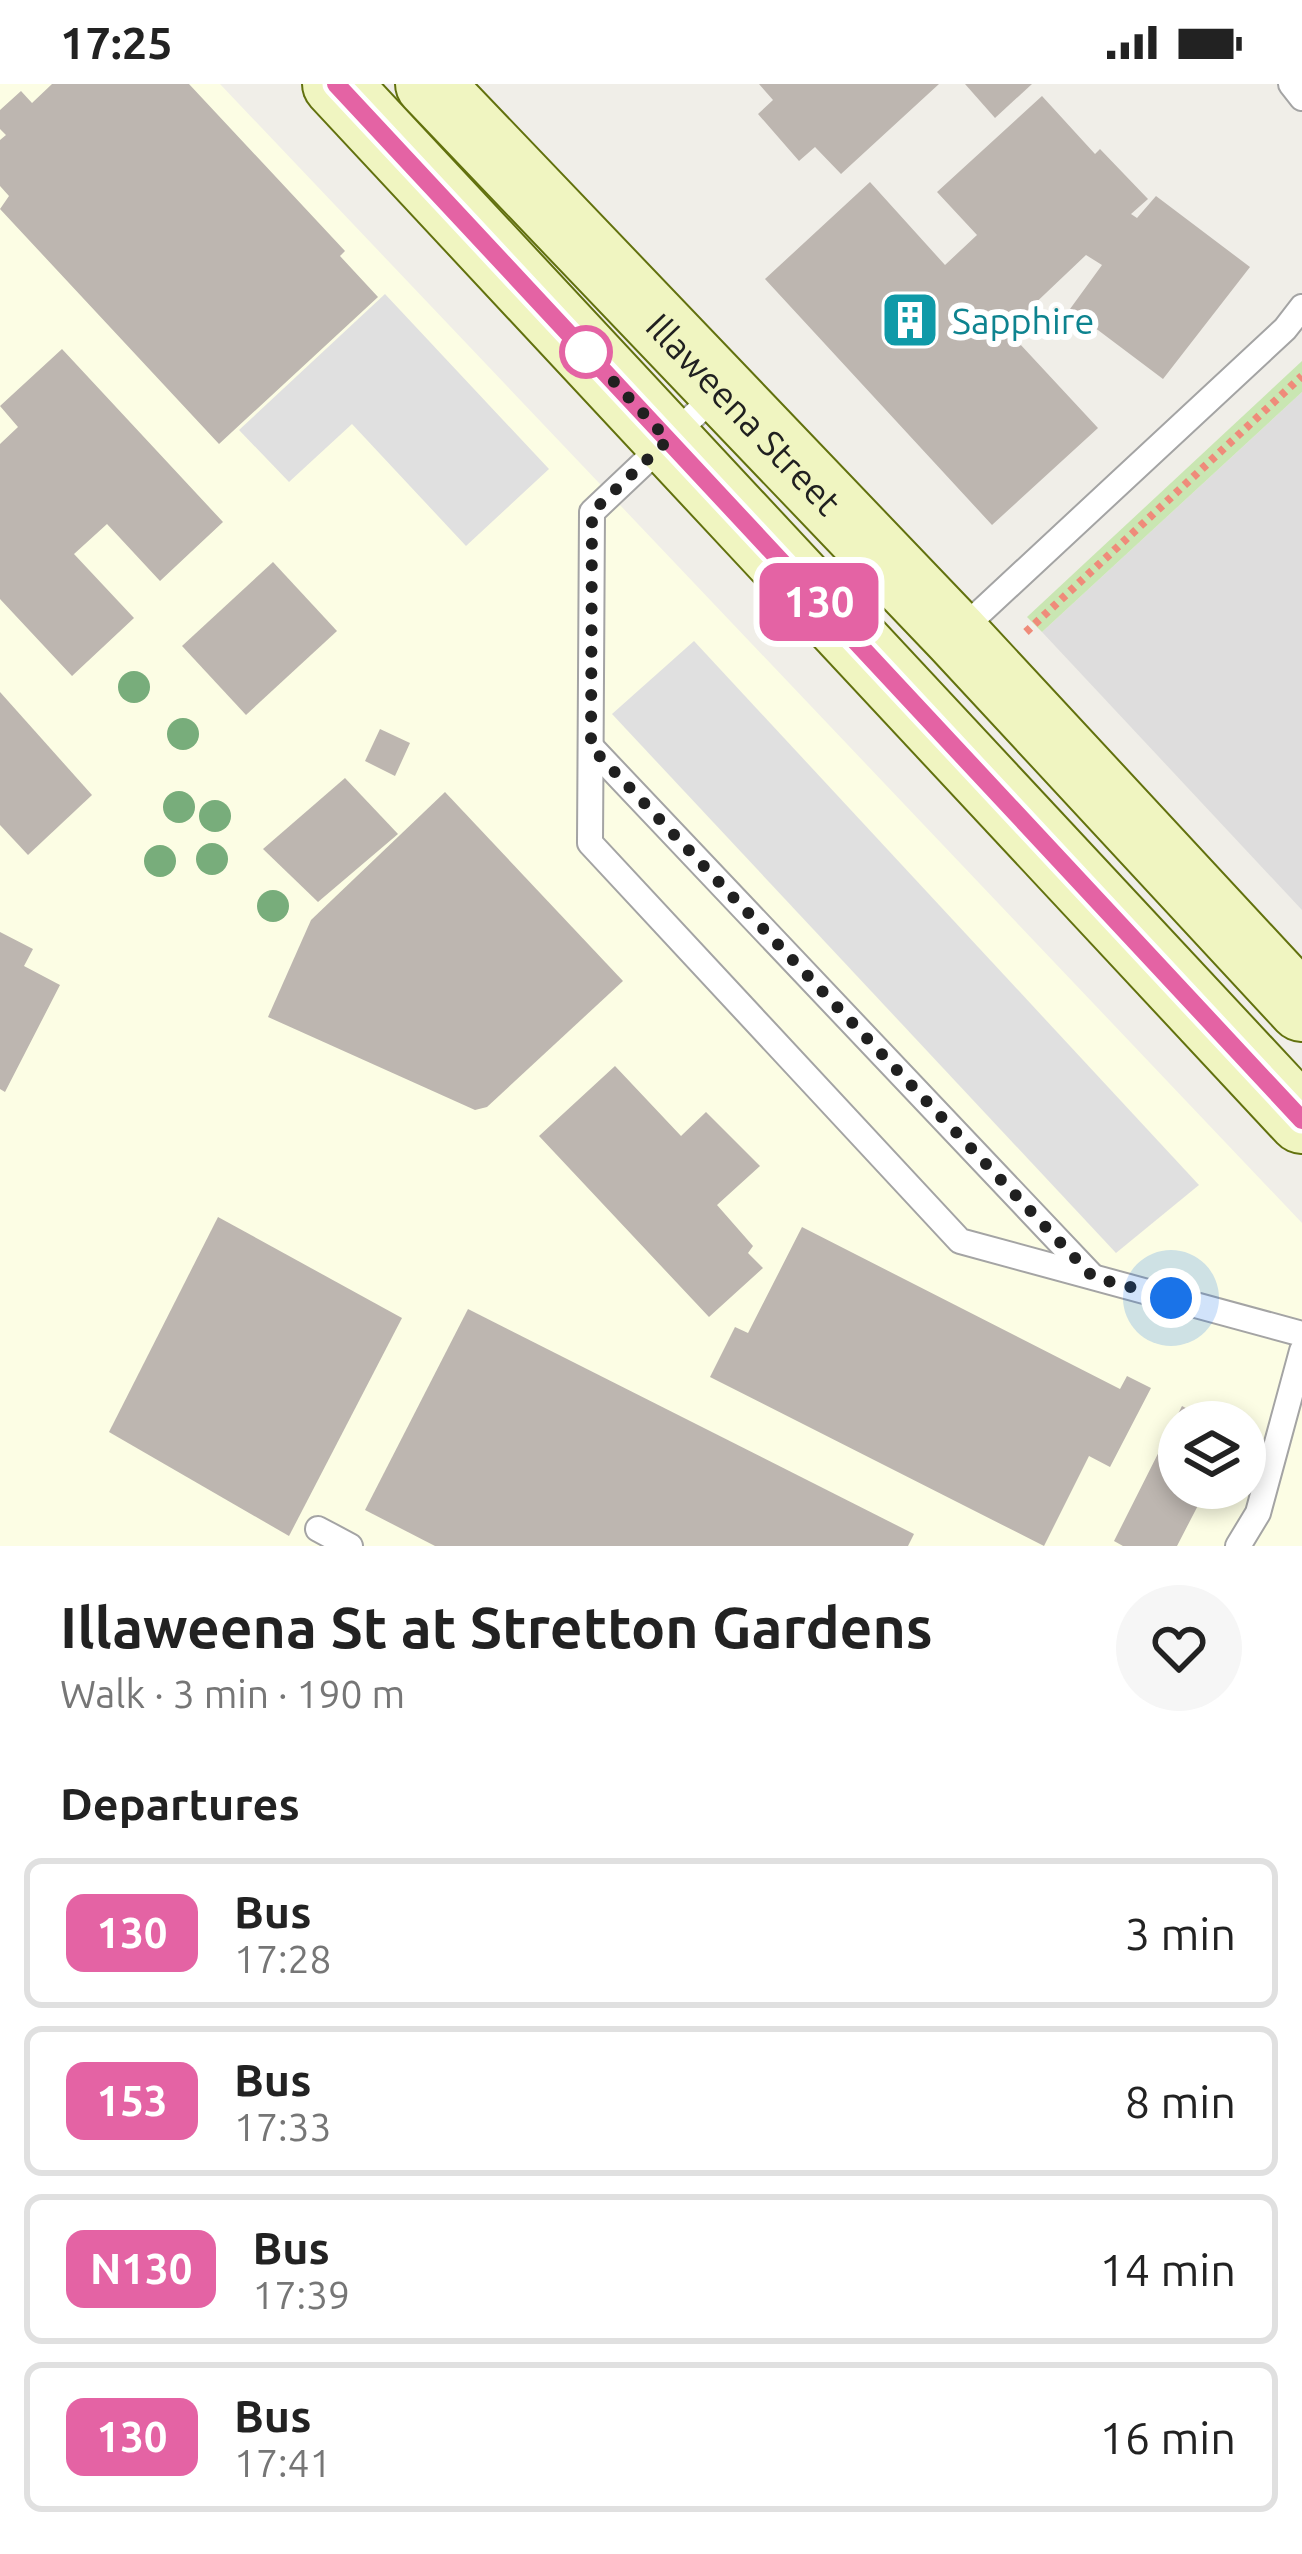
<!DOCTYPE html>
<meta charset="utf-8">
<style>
body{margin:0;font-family:Ubuntu,sans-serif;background:#f6f6f6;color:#222;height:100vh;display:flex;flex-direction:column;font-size:45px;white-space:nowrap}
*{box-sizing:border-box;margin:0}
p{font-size:39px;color:#767676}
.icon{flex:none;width:66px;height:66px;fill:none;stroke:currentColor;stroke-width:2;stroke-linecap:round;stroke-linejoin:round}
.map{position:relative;height:1462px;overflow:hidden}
.side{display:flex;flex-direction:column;background:#fff;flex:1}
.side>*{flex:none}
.badge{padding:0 24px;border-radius:18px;font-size:42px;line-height:78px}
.tools{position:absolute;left:1158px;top:1317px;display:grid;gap:24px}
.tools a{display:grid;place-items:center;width:108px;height:108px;border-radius:50%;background:#fff;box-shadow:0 6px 18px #0003;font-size:60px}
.you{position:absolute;width:60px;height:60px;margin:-30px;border:9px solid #fff;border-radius:50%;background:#1a73e8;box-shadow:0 0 0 18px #1a73e833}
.map>.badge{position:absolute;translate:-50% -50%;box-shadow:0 0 0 6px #fff}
h2{padding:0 60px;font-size:45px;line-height:108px}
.round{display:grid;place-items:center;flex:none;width:126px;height:126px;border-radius:63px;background:#f6f6f6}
.overview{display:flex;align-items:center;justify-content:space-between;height:204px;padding:0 60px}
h1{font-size:57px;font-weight:700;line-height:90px}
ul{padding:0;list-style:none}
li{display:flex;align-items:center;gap:36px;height:150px;margin:0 24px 18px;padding:0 36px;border:6px solid #e0e0e0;border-radius:18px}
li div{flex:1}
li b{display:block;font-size:45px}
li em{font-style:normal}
li .badge{min-width:132px;font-weight:700;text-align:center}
.status{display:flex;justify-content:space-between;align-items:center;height:84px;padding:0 60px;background:#fff;direction:ltr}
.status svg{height:33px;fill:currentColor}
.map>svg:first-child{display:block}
</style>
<div class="status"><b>17:25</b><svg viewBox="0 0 49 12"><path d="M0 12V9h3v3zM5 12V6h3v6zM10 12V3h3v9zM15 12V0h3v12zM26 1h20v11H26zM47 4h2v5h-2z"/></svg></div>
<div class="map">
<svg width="1302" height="1462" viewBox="0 0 1302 1462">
<rect width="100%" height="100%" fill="#f0eee8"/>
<polygon fill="#dedddd" points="1302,308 1302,826 1042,548"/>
<path fill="#fcfde4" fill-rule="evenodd" d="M0,0H220L1302,1139V1462H0ZM1179,1338H1245V1404H1179Z"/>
<polygon fill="#c9e6b2" points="1302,277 1302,308 1042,548 1027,533"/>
<g fill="#e0e0e0">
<polygon points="385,210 549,385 466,462 352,340 289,398 239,346"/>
<polygon points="694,557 1199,1101 1116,1169 612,630"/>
</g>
<g fill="#bdb6b0">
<polygon points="52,0 189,0 345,167 340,172 378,213 219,360 0,125 9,112 0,102 0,56 6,51 0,45 0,26 21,7 32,19"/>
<polygon points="759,0 939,0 841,90 815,63 799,77 758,30 773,16"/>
<polygon points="965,0 1032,0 995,34"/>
<polygon points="1042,12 1095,70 1100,65 1148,115 1131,130 1137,134 1156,112 1250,183 1163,295 1070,225 1102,181 1086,171 1007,246 1098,344 992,441 765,195 870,98 945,181 977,151 937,108"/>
<polygon points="62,265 223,438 160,497 107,440 74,470 134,534 72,592 0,515 0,360 18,343 0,322"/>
<polygon points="273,478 337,547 246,631 182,562"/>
<polygon points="0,608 92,711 28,771 0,741"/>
<polygon points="380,645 410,659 395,692 365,677"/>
<polygon points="345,694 398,750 318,818 263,765"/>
<polygon points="445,708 623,897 487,1023 475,1026 268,933 311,836"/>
<polygon points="0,848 33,865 24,882 60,901 5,1008 0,1005"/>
<polygon points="615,982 681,1052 706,1028 760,1082 717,1121 753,1162 748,1169 763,1184 709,1233 539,1052"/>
<polygon points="218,1133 402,1234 289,1452 109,1348"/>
<polygon points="802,1143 1120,1305 1127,1292 1151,1304 1110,1383 1089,1372 1044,1462 710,1293 735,1243 748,1249"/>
<polygon points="468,1225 914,1450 908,1462 435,1462 365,1426"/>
<polygon points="1182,1322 1212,1338 1179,1338 1179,1404 1207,1404 1177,1462 1123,1462 1114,1457"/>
</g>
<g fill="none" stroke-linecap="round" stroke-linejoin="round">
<defs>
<g id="lane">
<polyline points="1291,0 1302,14"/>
<polyline points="720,307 592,428 590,759 960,1157 1302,1250"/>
<polyline points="958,549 1285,245 1302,223"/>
<polyline points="591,663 1091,1191"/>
<polyline points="318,1445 350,1462"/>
<polyline points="1238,1462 1258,1429 1302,1267"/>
</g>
<g id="secondary">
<polyline points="336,0 1302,1036"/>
<path id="s1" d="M429,0L956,551L1302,924"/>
</g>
</defs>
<use href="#lane" stroke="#a4a4a4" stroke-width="28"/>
<use href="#secondary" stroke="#62710e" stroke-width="70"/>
<polyline stroke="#ef8b7a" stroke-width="8" stroke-dasharray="6 6" stroke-linecap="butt" points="1026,548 1302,292"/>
<use href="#lane" stroke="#fff" stroke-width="24"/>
<use href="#secondary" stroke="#f0f5c1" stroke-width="66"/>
</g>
<g fill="#78ad7b">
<circle cx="134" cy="603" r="16"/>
<circle cx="183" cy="650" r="16"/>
<circle cx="179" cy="723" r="16"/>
<circle cx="215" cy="732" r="16"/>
<circle cx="212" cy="775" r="16"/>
<circle cx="160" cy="777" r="16"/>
<circle cx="273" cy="822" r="16"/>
</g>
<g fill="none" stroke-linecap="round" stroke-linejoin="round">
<defs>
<polyline id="line" points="336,0 1302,1036"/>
</defs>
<use href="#line" stroke="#fff" stroke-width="27"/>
<use href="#line" stroke="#e463a4" stroke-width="18"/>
<polyline stroke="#202020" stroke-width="12" stroke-dasharray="0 21.6" points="586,268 578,259 668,356 592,428 591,663 1093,1193 1171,1214"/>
</g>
<defs>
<symbol id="building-square" viewBox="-11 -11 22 22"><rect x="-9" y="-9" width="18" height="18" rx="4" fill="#0f9aa8" stroke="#fff"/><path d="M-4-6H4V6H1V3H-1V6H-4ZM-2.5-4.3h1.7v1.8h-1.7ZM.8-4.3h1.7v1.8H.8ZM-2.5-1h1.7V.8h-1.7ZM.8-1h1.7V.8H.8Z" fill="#fff"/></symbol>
</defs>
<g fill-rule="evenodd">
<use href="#building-square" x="877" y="203" width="66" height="66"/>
</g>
<circle fill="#fff" stroke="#e463a4" stroke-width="6" cx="586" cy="268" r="24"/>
<g text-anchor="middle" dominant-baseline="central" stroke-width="12" stroke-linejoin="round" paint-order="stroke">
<g font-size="36" fill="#0d838f" stroke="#fff" text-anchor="start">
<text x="952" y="236">Sapphire</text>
</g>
<g font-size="36" fill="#202020" stroke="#fff">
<text stroke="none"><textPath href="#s1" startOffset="456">Illaweena Street</textPath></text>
</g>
</g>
</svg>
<div class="tools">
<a><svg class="icon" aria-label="layers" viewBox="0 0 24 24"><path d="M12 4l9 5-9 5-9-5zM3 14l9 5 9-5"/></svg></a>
</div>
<div class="you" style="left:1171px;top:1214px"></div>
<b class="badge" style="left:819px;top:518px;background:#e463a4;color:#fff">130</b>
</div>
<section class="side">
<div class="overview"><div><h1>Illaweena St at Stretton Gardens</h1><p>Walk · 3 min · 190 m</p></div><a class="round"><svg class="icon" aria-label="heart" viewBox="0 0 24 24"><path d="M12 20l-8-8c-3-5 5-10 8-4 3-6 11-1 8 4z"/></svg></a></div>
<h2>Departures</h2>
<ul>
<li><span class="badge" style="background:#e463a4;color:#fff">130</span><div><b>Bus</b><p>17:28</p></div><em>3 min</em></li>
<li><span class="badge" style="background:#e463a4;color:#fff">153</span><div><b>Bus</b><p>17:33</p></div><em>8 min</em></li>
<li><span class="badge" style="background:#e463a4;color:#fff">N130</span><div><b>Bus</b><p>17:39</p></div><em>14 min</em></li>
<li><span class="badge" style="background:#e463a4;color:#fff">130</span><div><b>Bus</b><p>17:41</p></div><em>16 min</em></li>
</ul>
</section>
